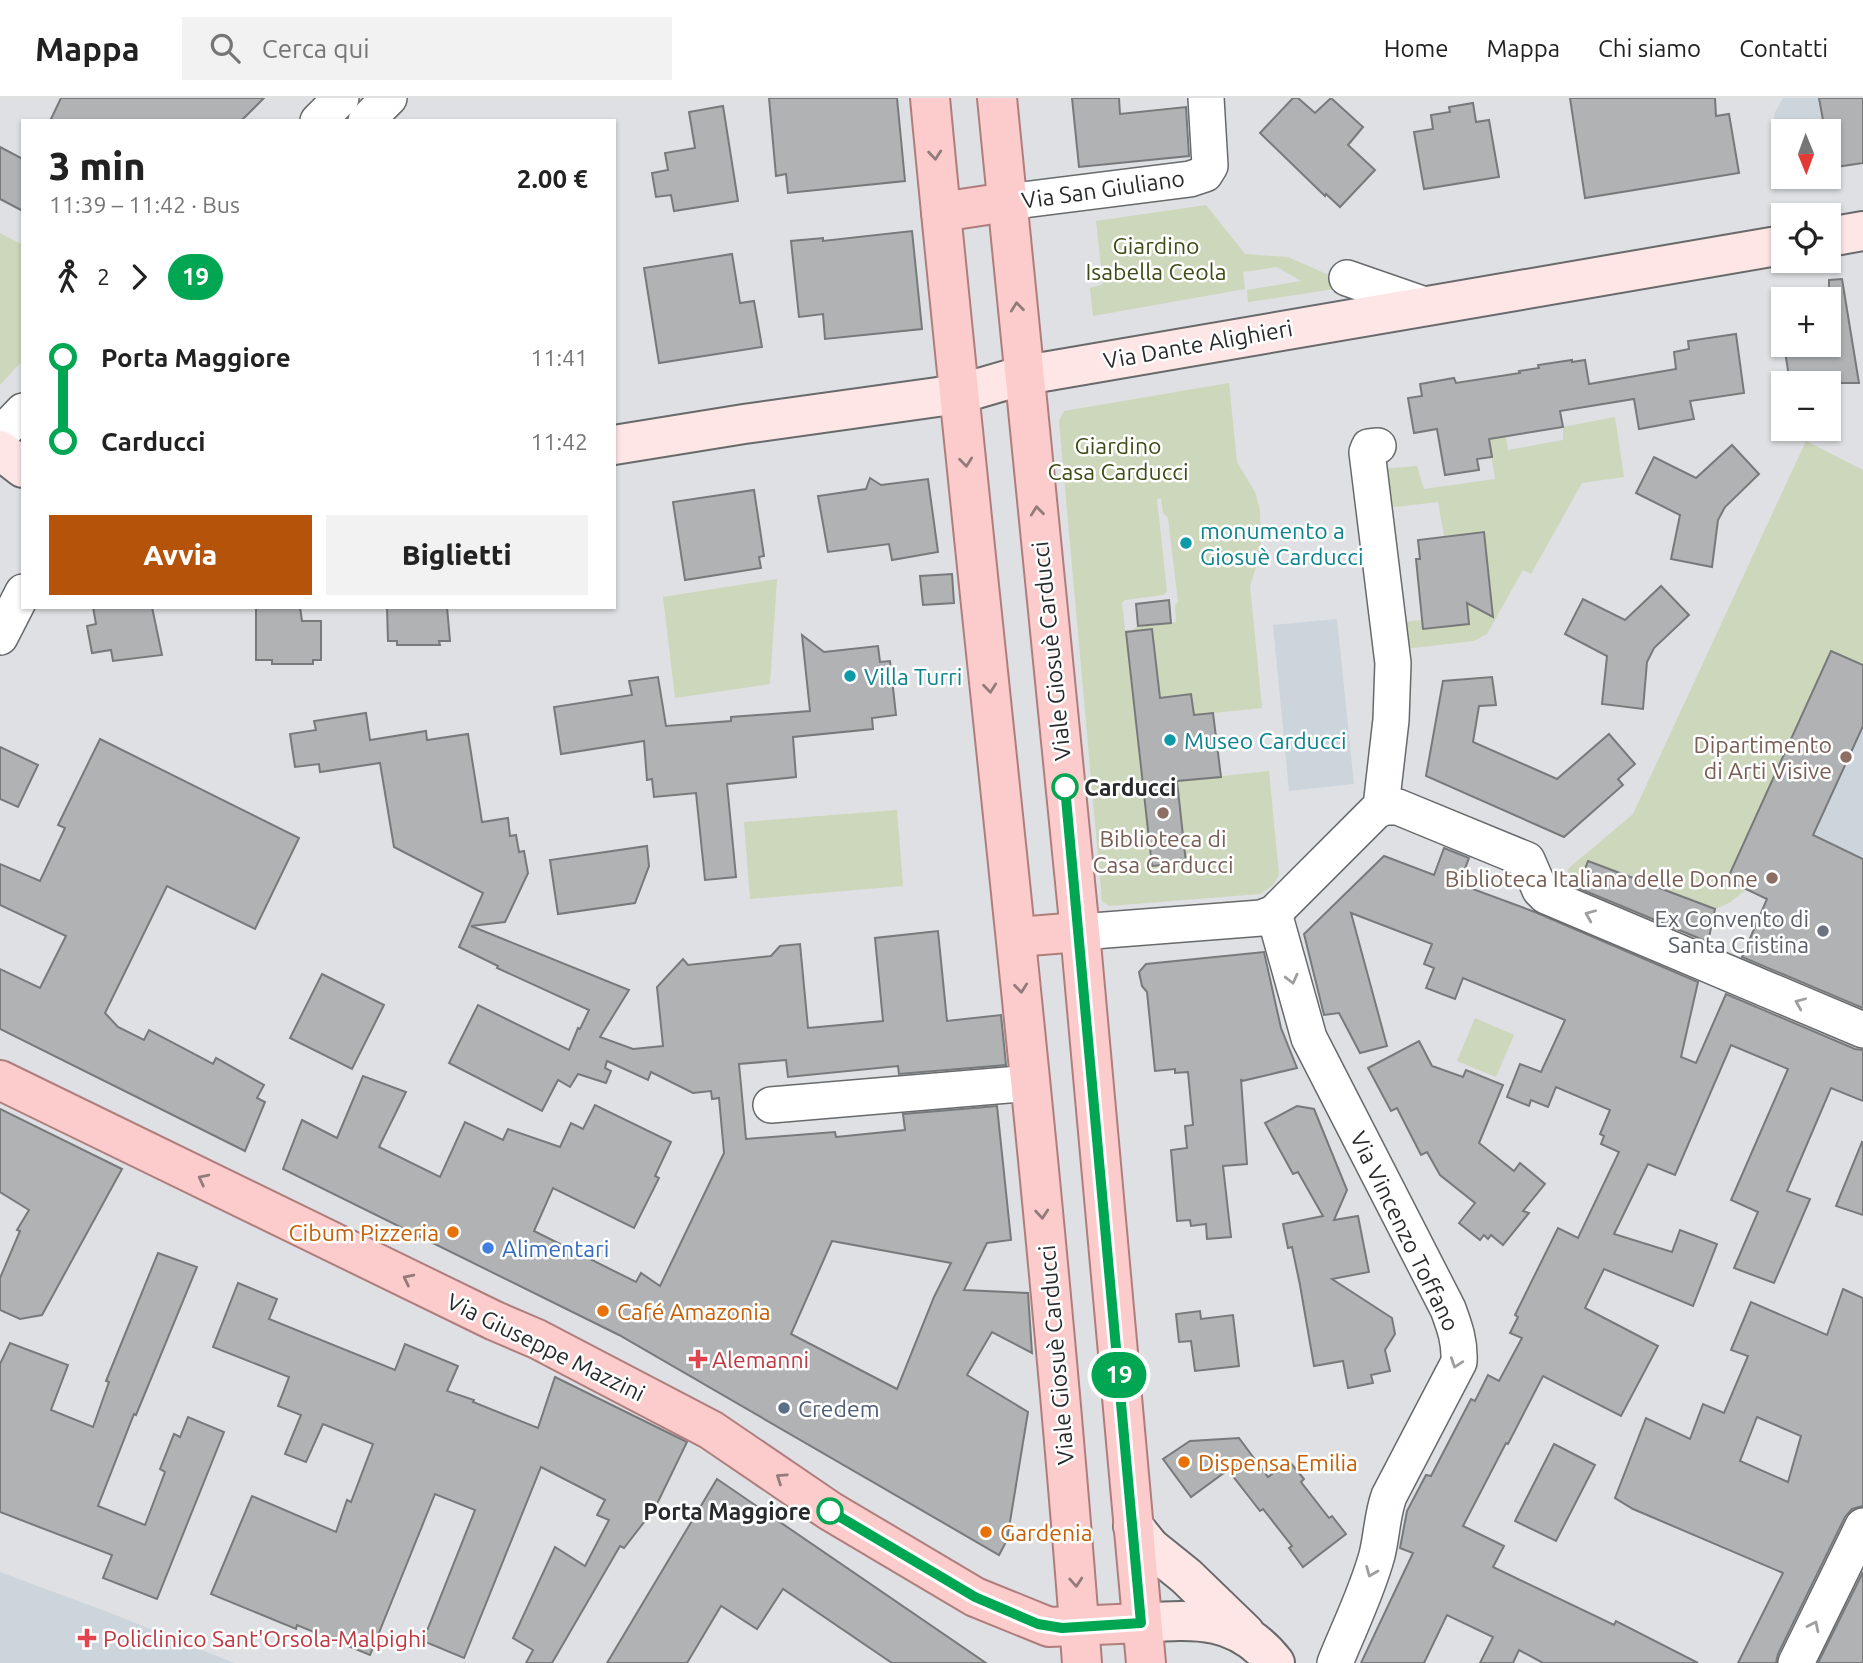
<!DOCTYPE html>
<html lang="it">
<meta charset="utf-8">
<style>
body{margin:0;font-family:Ubuntu,sans-serif;background:#f2f2f2;color:#222;height:100vh;display:flex;flex-direction:column;font-size:26px;white-space:nowrap}
*{box-sizing:border-box;margin:0}
p{font-size:23px;color:#767676}
.icon{flex:none;width:38px;height:38px;fill:none;stroke:currentColor;stroke-width:2;stroke-linecap:round;stroke-linejoin:round}
.map{position:relative;flex:1;overflow:hidden}
.side{position:absolute;left:21px;top:21px;width:595px;height:490px;display:flex;flex-direction:column;background:#fff;border-radius:0px;box-shadow:0 2px 5px #0004}
.side>*{flex:none}
.badge{padding:0 14px;border-radius:23px;font-size:24px;line-height:46px}
.needle{width:46px;rotate:179deg}
.buttons{position:absolute;left:1771px;top:21px;display:grid;gap:14px}
.buttons a{display:grid;place-items:center;width:70px;height:70px;border-radius:0px;background:#fff;box-shadow:0 2px 5px #0004;font-size:35px}
.map>.badge{position:absolute;translate:-50% -50%;box-shadow:0 0 0 4px #fff}
.legs{display:flex;align-items:center;gap:10px;height:77px;padding:0 28px;font-size:23px}
.legs p{margin-inline-start:auto}
.summary{display:flex;align-items:center;justify-content:space-between;height:119px;padding:0 28px}
h1{font-size:38px;font-weight:800;line-height:52px}
.primary-button{display:flex;gap:14px;margin-top:auto;padding:14px 28px}
.primary-button a{flex:1;height:80px;border-radius:0px;background:#b45309;color:#fff;font-size:28px;font-weight:800;line-height:80px;text-align:center}
.primary-button a+a{background:#f2f2f2;color:#222}
ul{padding:0 28px;list-style:none}
li{display:flex;align-items:center;gap:24px;height:84px;font-size:26px}
li i{display:grid;place-items:center;width:10px;height:100%;margin:0 9px;background:currentColor}
li i::after{content:'';width:18px;height:18px;margin:-9px;border:5px solid;border-radius:50%;background:#fff}
li p{margin-inline-start:auto}
li:first-child i{background:linear-gradient(#0000 50%,currentColor 0)}
li:last-child i{background:linear-gradient(currentColor 50%,#0000 0)}
header{display:flex;align-items:center;gap:42px;box-sizing:border-box;height:98px;padding:0 35px;background:#fff;border-bottom:2px solid #e0e0e0}
header strong{font-size:33px}
nav{display:flex;gap:38px;margin-inline-start:auto;font-size:24px}
.search{width:490px;height:63px;background:#f2f2f2;display:flex;align-items:center;gap:18px;box-sizing:border-box;padding:0 24px;border-radius:0px;color:#767676;font-size:26px}
.map>svg:first-child{display:block}
</style>
<header>
<strong>Mappa</strong>
<div class="search"><svg class="icon" aria-label="search" viewBox="0 0 24 24"><circle cx="10" cy="10" r="6"/><path d="M15 15l6 6"/></svg>Cerca qui</div>
<nav><a>Home</a><a>Mappa</a><a>Chi siamo</a><a>Contatti</a></nav>
</header>
<div class="map">
<svg width="1863" height="1565" viewBox="0 0 1863 1565">
<rect width="100%" height="100%" fill="#dee0e3"/>
<g fill="#cdd5dc">
<polygon points="1783,0 1863,0 1863,65 1829,70 1829,33 1783,33 1783,77 1774,16"/>
<polygon points="1337,521 1354,686 1289,693 1273,527"/>
<polygon points="1863,582 1863,812 1794,736"/>
<polygon points="0,1474 113,1516 234,1565 0,1565"/>
</g>
<g fill="#cdd7bb">
<polygon points="1206,107 1245,156 1288,159 1347,185 1348,189 1248,204 1247,192 1301,183 1277,169 1243,174 1245,191 1093,218 1090,190 1103,186 1096,123"/>
<polygon points="0,135 23,147 23,262 0,287"/>
<polygon points="1496,278 1508,352 1563,342 1563,329 1615,319 1624,379 1582,385 1531,476 1523,472 1487,536 1474,543 1404,551 1401,524 1422,522 1423,531 1469,526 1465,482 1489,480 1484,435 1444,438 1438,404 1386,410 1381,371 1417,368 1424,391 1495,381 1479,282"/>
<polygon points="1229,285 1237,364 1255,394 1260,412 1261,454 1250,488 1262,610 1194,617 1191,596 1160,600 1151,531 1131,533 1136,529 1176,524 1175,507 1178,504 1168,420 1163,415 1161,400 1157,401 1167,493 1164,497 1125,502 1122,505 1152,768 1186,765 1177,683 1269,673 1279,777 1273,787 1260,796 1109,808 1102,803 1059,323 1064,313"/>
<path d="M1806,343L1863,372V567L1831,554L1727,781L1747,791L1729,805L1715,811L1589,763L1576,795L1572,793L1573,789C1566,783 1565,779 1569,770L1633,716Z"/>
<polygon points="777,481 770,586 675,600 663,499"/>
<polygon points="897,712 903,788 750,801 744,724"/>
<polygon points="1475,920 1514,937 1496,979 1457,963"/>
</g>
<g fill="#b0b2b4" stroke="#77797b" stroke-width="2" fill-rule="evenodd">
<polygon points="61,0 264,0 241,23 50,23"/>
<polygon points="769,0 897,0 905,83 788,95 786,76 776,78"/>
<polygon points="1072,0 1119,0 1120,16 1186,9 1189,58 1079,69"/>
<polygon points="1293,0 1298,0 1315,15 1331,0 1363,29 1348,47 1375,72 1340,109 1326,96 1325,98 1260,35"/>
<polygon points="1570,0 1715,0 1716,18 1729,16 1739,75 1585,100"/>
<polygon points="1819,0 1863,0 1863,65 1829,70 1829,33 1825,33"/>
<polygon points="1473,5 1476,24 1489,22 1499,79 1424,91 1414,34 1433,31 1431,17 1450,14 1449,9"/>
<polygon points="723,8 738,103 674,113 671,97 656,99 652,75 668,72 665,55 695,50 689,14"/>
<polygon points="0,49 23,61 23,113 0,101"/>
<polygon points="912,133 922,231 825,241 823,216 799,219 791,143 823,140 823,143"/>
<polygon points="732,156 740,205 754,203 762,249 659,265 644,170"/>
<polygon points="1842,181 1859,285 1790,285 1784,247 1829,247 1829,182"/>
<polygon points="1736,236 1744,295 1690,303 1694,321 1639,331 1634,301 1560,313 1563,329 1489,341 1492,359 1477,361 1479,372 1445,377 1437,331 1414,335 1408,300 1422,298 1420,286 1454,280 1456,285 1520,275 1519,273 1539,270 1538,267 1572,262 1572,264 1585,262 1589,286 1676,271 1674,254 1689,251 1688,243"/>
<polygon points="1732,347 1759,376 1725,409 1718,422 1712,469 1671,461 1680,417 1636,395 1654,359 1696,380"/>
<polygon points="870,380 881,387 928,381 938,454 892,462 889,446 828,454 818,398 866,391"/>
<polygon points="754,392 764,458 759,459 761,470 685,482 673,404"/>
<polygon points="1484,434 1493,519 1467,505 1469,526 1423,531 1416,461 1420,461 1418,442"/>
<polygon points="952,476 954,505 923,507 920,478"/>
<polygon points="1661,488 1689,517 1654,550 1647,564 1643,611 1602,606 1607,558 1565,536 1583,501 1625,522"/>
<polygon points="1169,502 1171,525 1138,528 1136,506"/>
<polygon points="93,509 152,509 162,557 113,563 111,552 92,555 87,528 96,526"/>
<polygon points="256,509 300,509 302,523 321,523 321,562 313,562 313,566 272,566 272,562 256,562"/>
<polygon points="387,509 447,509 450,543 439,543 440,547 397,547 397,543 388,543"/>
<polygon points="1152,531 1160,600 1191,596 1194,617 1213,615 1221,679 1177,683 1186,765 1152,768 1126,534"/>
<polygon points="802,537 824,554 878,548 880,564 890,563 896,617 872,620 873,631 793,639 796,679 727,686 736,779 705,782 696,695 654,699 652,681 647,682 644,643 561,656 554,609 632,597 629,583 658,579 666,628 731,623 731,619 810,613"/>
<polygon points="1831,553 1863,567 1863,628 1813,737 1863,761 1863,910 1742,859 1767,801 1727,782"/>
<polygon points="1492,579 1496,607 1479,608 1473,644 1557,681 1609,636 1635,666 1618,681 1623,687 1564,739 1426,678 1443,583"/>
<path d="M366,615L370,642L426,633L427,642L468,636L482,724L508,720L510,738L516,737L519,754L524,753L528,775L505,824L471,828L629,892L600,939L633,951L663,948L657,889L683,861L688,867L771,858L780,848L800,846L808,930L883,923L875,840L938,833L947,923L1001,917L1006,967L899,976L898,968L788,979L786,962L739,966L746,1041L835,1034L836,1039L905,1032L903,1016L997,1008L1011,1142L987,1145L964,1192L1028,1195L1032,1255L992,1234L967,1277L1028,1314L1007,1442L999,1457L619,1237L283,1071L302,1022L337,1040L363,978L406,994L379,1049L440,1079L465,1024L503,1042L508,1031L560,1049L571,1025L583,1031L595,1007L671,1044L655,1078L659,1080L634,1130L553,1090L534,1133L636,1184L641,1175L660,1188L724,1055L719,1000L712,1001L711,993L693,995L651,974L648,982L607,963L605,970L611,973L606,985L578,976L570,989L558,982L542,1013L449,965L478,907L569,952L578,930L580,931L589,912L497,870L498,868L459,849L483,795L394,749L380,665L320,674L319,666L295,669L290,636L316,632L314,623ZM832,1143L951,1165L934,1199L897,1291L791,1236Z"/>
<polygon points="100,641 299,740 255,831 167,788 105,915 118,929 144,942 149,932 213,966 216,960 264,987 257,1000 265,1004 245,1053 0,931 0,871 40,890 66,838 0,807 0,766 40,783 65,730 58,727"/>
<polygon points="0,649 38,667 18,709 0,701"/>
<polygon points="647,748 649,768 635,805 558,816 550,762"/>
<polygon points="1444,750 1469,760 1459,786 1535,814 1698,884 1681,959 1696,965 1726,896 1855,951 1863,952 1863,1003 1831,990 1787,1093 1810,1101 1774,1185 1734,1170 1758,1114 1731,1102 1788,971 1731,947 1675,1077 1648,1066 1614,1136 1672,1154 1680,1132 1717,1146 1693,1208 1604,1171 1585,1210 1658,1248 1621,1318 1543,1278 1508,1346 1506,1345 1463,1428 1504,1448 1493,1469 1614,1527 1616,1523 1698,1565 1543,1565 1519,1552 1513,1565 1480,1565 1493,1539 1447,1517 1424,1565 1361,1565 1413,1455 1400,1450 1407,1413 1426,1377 1431,1378 1471,1301 1475,1303 1488,1277 1499,1283 1522,1240 1510,1235 1518,1219 1515,1217 1558,1130 1578,1140 1619,1054 1601,1046 1604,1038 1600,1036 1610,1012 1556,989 1548,1009 1531,1002 1529,1008 1507,999 1520,966 1541,974 1565,922 1463,880 1455,901 1426,890 1434,870 1424,866 1432,846 1351,815 1387,948 1360,955 1339,915 1324,917 1304,836 1384,758 1434,777"/>
<polygon points="1588,763 1715,811 1708,844 1578,790"/>
<polygon points="1264,854 1281,930 1297,970 1242,983 1241,981 1247,1066 1223,1068 1231,1139 1207,1141 1206,1126 1191,1128 1190,1122 1177,1123 1171,1052 1187,1050 1185,1028 1193,1027 1188,974 1175,975 1175,971 1155,973 1147,894 1142,888 1139,874 1146,866"/>
<polygon points="322,876 384,907 352,971 290,940"/>
<polygon points="1419,943 1432,968 1463,979 1466,972 1503,987 1479,1045 1514,1073 1520,1065 1545,1086 1523,1113 1529,1115 1503,1147 1491,1137 1488,1141 1484,1137 1480,1142 1459,1125 1475,1105 1440,1077 1427,1054 1421,1057 1397,1010 1391,1013 1368,970"/>
<polygon points="1297,1008 1314,1011 1347,1092 1334,1122 1358,1118 1369,1174 1332,1181 1392,1220 1395,1236 1385,1252 1390,1273 1371,1277 1373,1285 1348,1290 1343,1263 1314,1268 1300,1187 1292,1149 1288,1150 1283,1126 1323,1118 1298,1074 1293,1076 1265,1025"/>
<polygon points="0,1011 122,1071 42,1217 20,1221 0,1212 0,1180 20,1133 17,1132 29,1112 0,1094"/>
<polygon points="1862,1044 1863,1045 1863,1117 1836,1108"/>
<polygon points="158,1155 197,1169 136,1317 134,1316 98,1408 145,1427 165,1374 160,1371 174,1336 180,1339 188,1319 224,1334 157,1501 103,1480 112,1457 0,1414 0,1266 10,1245 68,1267 51,1312 93,1329 109,1284 106,1283"/>
<polygon points="238,1185 277,1201 269,1221 395,1272 405,1246 458,1268 447,1293 474,1302 473,1304 538,1330 555,1279 687,1344 655,1410 624,1450 620,1448 552,1565 526,1565 533,1552 513,1540 555,1449 585,1468 609,1422 597,1417 605,1402 541,1369 464,1560 423,1543 475,1412 435,1396 370,1557 297,1527 296,1531 211,1496 252,1398 336,1434 347,1402 351,1404 373,1346 323,1326 306,1364 285,1356 301,1317 278,1308 289,1279 213,1249"/>
<path d="M1843,1191L1863,1200V1408L1852,1411L1845,1419L1778,1556L1776,1565H1738L1783,1475L1633,1411L1615,1400L1646,1320L1690,1341L1703,1306L1724,1315L1748,1258L1731,1252L1751,1204L1827,1237ZM1757,1319L1801,1338L1788,1384L1740,1363Z"/>
<polygon points="1200,1213 1201,1221 1233,1217 1239,1268 1195,1273 1191,1243 1179,1244 1176,1216"/>
<polygon points="1239,1340 1268,1379 1289,1363 1304,1381 1301,1384 1329,1420 1332,1418 1346,1436 1303,1469 1289,1450 1292,1448 1263,1411 1260,1413 1228,1372 1191,1399 1163,1361 1190,1343"/>
<polygon points="1554,1346 1595,1367 1556,1443 1515,1423"/>
<polygon points="717,1381 986,1565 892,1565 783,1491 757,1531 721,1508 687,1565 607,1565"/>
<polygon points="1863,1474 1863,1565 1818,1565"/>
</g>
<g fill="none" stroke-linecap="round" stroke-linejoin="round">
<defs>
<g id="street">
<polyline points="318,23 341,0"/>
<polyline points="366,23 389,0"/>
<polyline points="1007,104 1190,81 1205,76 1210,68 1206,0"/>
<polyline points="1347,180 1425,207"/>
<polyline points="0,337 23,313"/>
<polyline points="1378,348 1369,349 1367,354 1393,565 1391,622 1382,700 1385,709"/>
<polyline points="0,539 23,494"/>
<path d="M1274,815L1309,940L1448,1211C1455,1230 1460,1244 1459,1264L1389,1398C1382,1417 1382,1437 1377,1457C1367,1494 1349,1530 1335,1565"/>
<polyline points="1080,834 1261,820 1274,815 1376,713 1385,709 1398,709 1527,762 1540,792 1546,798 1863,932"/>
<polyline points="771,1007 1031,985"/>
<polyline points="1796,1565 1863,1428"/>
</g>
<g id="secondary">
<polyline points="1829,139 1863,133"/>
<polyline points="614,347 744,326 959,296 1024,277 1049,273 1783,147"/>
<polyline points="0,352 23,370"/>
<polyline points="1133,1428 1150,1449 1186,1478 1245,1535"/>
<path d="M1141,1525C1196,1521 1238,1518 1275,1565"/>
</g>
<g id="primary">
<path d="M930,0C979,522 1043,1042 1082,1565"/>
<polyline points="997,0 1080,834 1146,1565"/>
<polyline points="941,114 1007,104"/>
<polyline points="1016,839 1080,834"/>
<polyline points="0,982 495,1223 537,1241 711,1332 830,1413 975,1499 1049,1529 1141,1525"/>
</g>
</defs>
<use href="#street" stroke="#67696b" stroke-width="38"/>
<use href="#secondary" stroke="#67696b" stroke-width="42"/>
<use href="#primary" stroke="#b07d7d" stroke-width="42"/>
<use href="#street" stroke="#fff" stroke-width="35"/>
<use href="#secondary" stroke="#fde6e5" stroke-width="38"/>
<use href="#primary" stroke="#fbcccb" stroke-width="38"/>
</g>
<defs><path id="oneway-chevron" d="M-2-3.5L2.5 0L-2 3.5" fill="none" stroke-width="1.6" stroke-linecap="round" stroke-linejoin="round" transform="scale(1.75)"/></defs>
<g stroke="#927b7b">
<use href="#oneway-chevron" transform="translate(935 57) rotate(85)"/>
<use href="#oneway-chevron" transform="translate(1017 209) rotate(-96)"/>
<use href="#oneway-chevron" transform="translate(966 364) rotate(84)"/>
<use href="#oneway-chevron" transform="translate(1037 413) rotate(-96)"/>
<use href="#oneway-chevron" transform="translate(990 590) rotate(84)"/>
<use href="#oneway-chevron" transform="translate(1021 890) rotate(84)"/>
<use href="#oneway-chevron" transform="translate(203 1081) rotate(-153)"/>
<use href="#oneway-chevron" transform="translate(1042 1116) rotate(85)"/>
<use href="#oneway-chevron" transform="translate(408 1181) rotate(-154)"/>
<use href="#oneway-chevron" transform="translate(781 1380) rotate(-146)"/>
<use href="#oneway-chevron" transform="translate(1076 1484) rotate(86)"/>
</g>
<g stroke="#9f9fa0">
<use href="#oneway-chevron" transform="translate(1590 817) rotate(-157)"/>
<use href="#oneway-chevron" transform="translate(1292 881) rotate(76)"/>
<use href="#oneway-chevron" transform="translate(1800 905) rotate(-157)"/>
<use href="#oneway-chevron" transform="translate(1456 1265) rotate(109)"/>
<use href="#oneway-chevron" transform="translate(1371 1474) rotate(112)"/>
<use href="#oneway-chevron" transform="translate(1814 1528) rotate(-64)"/>
</g>
<g fill="none" stroke-linecap="round" stroke-linejoin="round">
<defs>
<polyline id="line-1" points="830,1413 975,1499 1038,1526 1062,1530 1141,1525 1065,689"/>
</defs>
<use href="#line-1" stroke="#fff" stroke-width="16"/>
<use href="#line-1" stroke="#00a651" stroke-width="10"/>
</g>
<g fill="#0f9aa8" stroke="#fff" stroke-width="2.5">
<circle cx="1186" cy="445" r="7"/>
<circle cx="850" cy="578" r="7"/>
<circle cx="1170" cy="642" r="7"/>
</g>
<g fill="#8d6e63" stroke="#fff" stroke-width="2.5">
<circle cx="1846" cy="659" r="7"/>
<circle cx="1163" cy="715" r="7"/>
<circle cx="1772" cy="780" r="7"/>
</g>
<g fill="#fff" stroke="#00a651" stroke-width="3.5">
<circle cx="1065" cy="689" r="12"/>
<circle cx="830" cy="1413" r="12"/>
</g>
<circle fill="#6b7280" stroke="#fff" stroke-width="2.5" cx="1823" cy="833" r="7"/>
<g fill="#e8710a" stroke="#fff" stroke-width="2.5">
<circle cx="453" cy="1134" r="7"/>
<circle cx="603" cy="1213" r="7"/>
<circle cx="1184" cy="1364" r="7"/>
<circle cx="986" cy="1434" r="7"/>
</g>
<circle fill="#3f7fe0" stroke="#fff" stroke-width="2.5" cx="488" cy="1150" r="7"/>
<g fill="#e0444e" stroke="#fff" stroke-width="2.5">
<path d="M694.5 1250.5h7v7h7v7h-7v7h-7v-7h-7v-7h7z"/>
<path d="M83.5 1529.5h7v7h7v7h-7v7h-7v-7h-7v-7h7z"/>
</g>
<circle fill="#5c6f8a" stroke="#fff" stroke-width="2.5" cx="784" cy="1310" r="7"/>
<g text-anchor="middle" dominant-baseline="central" stroke-width="5" stroke-linejoin="round" paint-order="stroke">
<g font-size="23" fill="#292a2b" stroke="#fff">
<text transform="translate(1103 91) rotate(-8)">Via San Giuliano</text>
<text transform="translate(1198 246) rotate(-10)">Via Dante Alighieri</text>
<text transform="translate(1051 553) rotate(-96)">Viale Giosuè Carducci</text>
<text transform="translate(1405 1133) rotate(64)">Via Vincenzo Toffano</text>
<text transform="translate(546 1249) rotate(26)">Via Giuseppe Mazzini</text>
<text transform="translate(1056 1257) rotate(-95)">Viale Giosuè Carducci</text>
</g>
<g font-size="23" fill="#3d4c14" stroke="#fff">
<text x="1156" y="147">Giardino<tspan x="1156" dy="26">Isabella Ceola</tspan></text>
<text x="1118" y="347">Giardino<tspan x="1118" dy="26">Casa Carducci</tspan></text>
</g>
<g font-size="23" fill="#0d838f" stroke="#fff" text-anchor="start">
<text x="1200" y="432">monumento a<tspan x="1200" dy="26">Giosuè Carducci</tspan></text>
<text x="864" y="578">Villa Turri</text>
<text x="1184" y="642">Museo Carducci</text>
</g>
<g font-size="23" fill="#785e54" stroke="#fff" text-anchor="end">
<text x="1832" y="646">Dipartimento<tspan x="1832" dy="26">di Arti Visive</tspan></text>
<text x="1163" y="740" text-anchor="middle">Biblioteca di<tspan x="1163" dy="26">Casa Carducci</tspan></text>
<text x="1758" y="780">Biblioteca Italiana delle Donne</text>
</g>
<g font-size="23" font-weight="bold" fill="#292a2b" stroke="#fff" text-anchor="start">
<text x="1084" y="689">Carducci</text>
<text x="811" y="1413" text-anchor="end">Porta Maggiore</text>
</g>
<g font-size="23" fill="#5b616d" stroke="#fff" text-anchor="end">
<text x="1809" y="820">Ex Convento di<tspan x="1809" dy="26">Santa Cristina</tspan></text>
</g>
<g font-size="23" fill="#c56008" stroke="#fff" text-anchor="start">
<text x="439" y="1134" text-anchor="end">Cibum Pizzeria</text>
<text x="617" y="1213">Café Amazonia</text>
<text x="1198" y="1364">Dispensa Emilia</text>
<text x="1000" y="1434">Gardenia</text>
</g>
<g font-size="23" fill="#366cbe" stroke="#fff" text-anchor="start">
<text x="502" y="1150">Alimentari</text>
</g>
<g font-size="23" fill="#be3a42" stroke="#fff" text-anchor="start">
<text x="712" y="1261">Alemanni</text>
<text x="103" y="1540">Policlinico Sant'Orsola-Malpighi</text>
</g>
<g font-size="23" fill="#4e5e75" stroke="#fff" text-anchor="start">
<text x="798" y="1310">Credem</text>
</g>
</g>
</svg>
<div class="buttons">
<a><svg class="needle" viewBox="-14 -14 28 28"><path d="M0-13l5 13h-10z" fill="#e53935"/><path d="M0 13l5-13h-10z" fill="#767676"/></svg></a>
<a><svg class="icon" aria-label="locate" viewBox="0 0 24 24"><circle cx="12" cy="12" r="6"/><path d="M12 2v4M12 18v4M2 12h4M18 12h4"/></svg></a>
<a>+</a>
<a>−</a>
</div>
<b class="badge" style="left:1119px;top:1277px;background:#00a651;color:#fff">19</b>
<section class="side">
<div class="summary"><div><h1>3 min</h1><p>11:39 – 11:42 · Bus</p></div><b>2.00 €</b></div>
<div class="legs"><svg class="icon" aria-label="walk" viewBox="0 0 24 24"><circle cx="13" cy="4" r="2"/><path d="M13 8l-2 6 4 7M11 14l-3 7M7 12l3-4h3l4 4"/></svg>2<svg class="icon" aria-label="forward" viewBox="0 0 24 24"><path d="M9 5l7 7-7 7"/></svg><b class="badge" style="background:#00a651;color:#fff">19</b></div>
<ul>
<li><i style="color:#00a651"></i><b>Porta Maggiore</b><p>11:41</p></li>
<li><i style="color:#00a651"></i><b>Carducci</b><p>11:42</p></li>
</ul>
<div class="primary-button"><a>Avvia</a><a>Biglietti</a></div>
</section>
</div>
